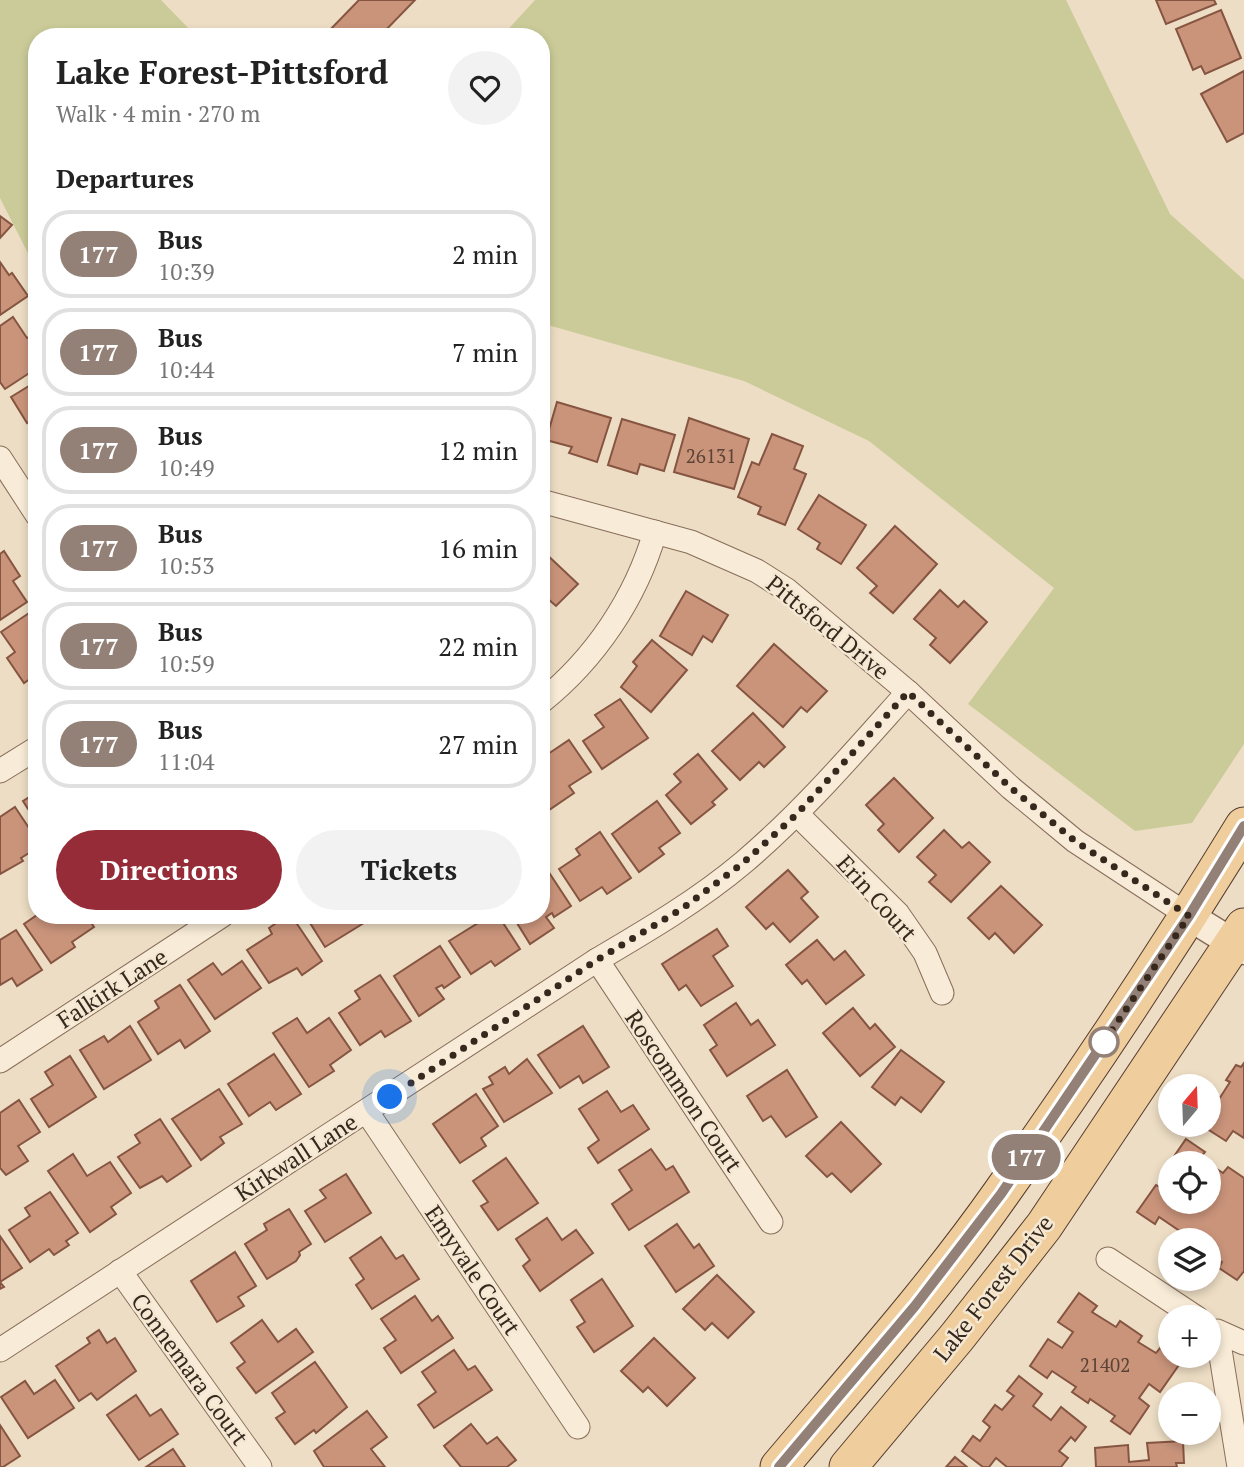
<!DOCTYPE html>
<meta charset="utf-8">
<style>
body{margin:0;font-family:"PT Serif",serif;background:#f2f2f2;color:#222;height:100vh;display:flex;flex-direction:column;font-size:26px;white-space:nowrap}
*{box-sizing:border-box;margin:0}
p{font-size:23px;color:#767676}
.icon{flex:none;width:38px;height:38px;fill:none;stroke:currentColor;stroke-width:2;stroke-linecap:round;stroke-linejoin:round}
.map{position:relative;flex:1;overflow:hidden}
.drawer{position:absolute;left:28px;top:28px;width:522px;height:896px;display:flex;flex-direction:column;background:#fff;border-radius:28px;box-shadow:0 4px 10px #0003}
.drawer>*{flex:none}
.badge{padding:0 14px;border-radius:23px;font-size:24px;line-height:46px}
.needle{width:46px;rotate:19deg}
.controls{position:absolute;left:1158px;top:1074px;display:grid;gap:14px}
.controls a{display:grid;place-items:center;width:63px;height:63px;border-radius:50%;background:#fff;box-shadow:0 4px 10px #0003;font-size:35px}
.you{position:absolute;width:35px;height:35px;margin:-18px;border:5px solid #fff;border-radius:50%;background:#1a73e8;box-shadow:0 0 0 10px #1a73e833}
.map>.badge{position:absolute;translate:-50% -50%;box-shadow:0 0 0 4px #fff}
h2{padding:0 28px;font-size:26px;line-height:63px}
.round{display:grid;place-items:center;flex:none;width:74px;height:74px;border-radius:37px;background:#f2f2f2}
.headline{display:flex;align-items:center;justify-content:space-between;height:119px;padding:0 28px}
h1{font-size:33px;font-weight:600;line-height:52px}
.action{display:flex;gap:14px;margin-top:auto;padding:14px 28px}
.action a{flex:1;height:80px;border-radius:42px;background:#952c37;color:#fff;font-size:28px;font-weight:600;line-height:80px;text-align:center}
.action a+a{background:#f2f2f2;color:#222}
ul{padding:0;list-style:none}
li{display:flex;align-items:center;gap:21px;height:88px;margin:0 14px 10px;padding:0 14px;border:4px solid #e0e0e0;border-radius:28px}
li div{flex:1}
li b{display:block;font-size:26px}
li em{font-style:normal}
li .badge{min-width:77px;font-weight:700;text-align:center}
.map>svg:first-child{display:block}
</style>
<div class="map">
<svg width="1244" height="1467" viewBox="0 0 1244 1467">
<rect width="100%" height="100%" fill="#edddc4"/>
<g fill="#cacb98">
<polygon points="0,0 161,0 197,37 37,37 37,271 0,198"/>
<polygon points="535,0 1066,0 1170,214 1244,280 1244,744 1192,823 1135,831 968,704 1054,588 869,441 744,381 541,323 541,37 501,37"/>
</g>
<g fill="#ca947b" stroke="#865541" stroke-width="2">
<polygon points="359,0 415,0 379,37 323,37"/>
<polygon points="1156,0 1214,0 1216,4 1166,24"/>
<polygon points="1221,10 1241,58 1205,74 1201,66 1193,70 1176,29"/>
<polygon points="1244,71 1244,133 1227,142 1201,94"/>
<polygon points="0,216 12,225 0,238"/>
<polygon points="0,262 9,275 12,273 28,296 0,315"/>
<polygon points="13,317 27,338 34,334 37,338 37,368 5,389 0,382 0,326"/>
<polygon points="37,381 37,425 33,419 27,423 11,397"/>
<polygon points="541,392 549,394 541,425"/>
<polygon points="557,402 611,418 597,462 569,453 572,447 546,440"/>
<polygon points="689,418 749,439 734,489 674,472"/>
<polygon points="622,419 675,435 664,471 640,464 637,474 608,465"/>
<polygon points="772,434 803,446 794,469 806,474 785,525 758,514 761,507 738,497 752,462 759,465"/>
<polygon points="819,495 866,525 841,564 817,549 820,543 798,529"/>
<polygon points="895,526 937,564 893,613 870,593 877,586 857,568"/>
<polygon points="4,551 20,576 13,581 27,602 0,620 0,554"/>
<polygon points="543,551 578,584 556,606 548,599 541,607 541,554"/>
<polygon points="940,590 958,607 964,601 987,622 950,663 930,645 936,638 914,619"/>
<polygon points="686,591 728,615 712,642 703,636 692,655 660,636"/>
<polygon points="32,611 37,617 37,674 24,683 7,658 15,652 1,632"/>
<polygon points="652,640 687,670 651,712 621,687 637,666 633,662"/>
<polygon points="774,644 827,691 807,712 801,707 783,727 737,686"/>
<polygon points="620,699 648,738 602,769 583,741 604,727 595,715"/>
<polygon points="753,713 785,747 764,767 759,762 740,780 712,751"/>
<polygon points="569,740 591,772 569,786 574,793 549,810 541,798 541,748 543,747 548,754"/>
<polygon points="698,754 727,789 712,802 715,805 691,824 666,795 681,782 674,774"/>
<polygon points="894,778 933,818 899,852 878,830 884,824 866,805"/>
<polygon points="37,792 37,823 23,801"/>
<polygon points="657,801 680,833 659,848 664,854 639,872 612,834"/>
<polygon points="15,807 37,840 37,848 21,858 23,861 0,874 0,817"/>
<polygon points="944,830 962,848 969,842 990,862 951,902 929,882 936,875 917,857"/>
<polygon points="600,832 631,878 607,894 602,887 580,901 559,869 580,855 576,849"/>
<polygon points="788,870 808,892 801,898 818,917 790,942 773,923 766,929 746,907"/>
<polygon points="550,874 571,906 554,917 552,913 546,917 554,928 530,944 512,915 541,915 541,880"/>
<polygon points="1001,886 1042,925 1014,953 995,933 989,939 968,918"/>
<polygon points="37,915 86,915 94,927 72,942 75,947 51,963 24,924"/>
<polygon points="288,915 291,915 322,961 302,975 297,968 269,983 247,950 272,934 269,928"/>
<polygon points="305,915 370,915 372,918 325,947"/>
<polygon points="491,915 498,915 520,949 495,966 491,961 471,974 449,941"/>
<polygon points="717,929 728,946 713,956 733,986 701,1006 686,985 679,990 662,964"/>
<polygon points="16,930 42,970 17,986 12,978 0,985 0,940"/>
<polygon points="817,940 834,960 845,951 864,975 826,1004 807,980 802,984 786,965"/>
<polygon points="440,946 460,977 444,988 442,985 436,988 444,999 419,1016 394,976"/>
<polygon points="242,961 261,988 215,1019 188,980 213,963 222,975"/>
<polygon points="380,975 411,1021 385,1037 381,1031 360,1045 339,1013 360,999 355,991"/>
<polygon points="180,985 210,1031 185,1048 180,1040 158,1054 138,1022 159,1008 155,1001"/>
<polygon points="736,1003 751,1025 758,1020 775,1045 727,1076 710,1050 717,1045 704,1025"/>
<polygon points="853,1008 870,1029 875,1024 895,1047 860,1076 823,1033"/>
<polygon points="297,1018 307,1033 329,1018 351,1050 330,1065 334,1071 309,1087 273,1033"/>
<polygon points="130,1026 151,1060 104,1089 80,1050 104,1036 108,1042"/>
<polygon points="583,1026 609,1067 583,1083 579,1076 560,1088 538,1055"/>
<polygon points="901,1050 944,1082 921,1112 901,1097 895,1105 872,1087"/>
<polygon points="274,1054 301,1094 276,1110 270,1102 249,1116 228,1084"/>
<polygon points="70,1056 96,1097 49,1127 31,1099 53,1085 45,1072"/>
<polygon points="527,1059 552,1093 504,1122 483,1089 493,1084 489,1077 505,1067 509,1074"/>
<polygon points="1244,1063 1244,1138 1233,1131 1226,1141 1201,1125 1209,1125 1209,1104 1214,1107 1230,1082 1226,1080 1236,1065 1241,1067"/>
<polygon points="787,1070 817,1117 786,1137 771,1116 763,1121 747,1096"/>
<polygon points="219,1089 242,1124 220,1137 224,1143 201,1160 172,1119"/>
<polygon points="607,1091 621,1112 633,1105 649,1129 598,1163 588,1148 599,1140 579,1109"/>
<polygon points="476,1094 498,1126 481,1138 486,1146 460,1163 433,1124"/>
<polygon points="19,1100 40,1132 18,1146 28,1161 6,1175 0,1168 0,1113"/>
<polygon points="160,1119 191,1166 167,1182 162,1176 140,1188 118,1157 140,1143 135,1135"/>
<polygon points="841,1122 881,1164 851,1192 832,1173 827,1177 806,1156"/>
<polygon points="1186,1139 1205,1152 1200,1158 1209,1164 1171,1164 1171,1171 1166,1168"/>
<polygon points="651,1149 666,1170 673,1166 689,1192 629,1230 612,1204 632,1190 619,1170"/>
<polygon points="73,1154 87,1176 110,1162 131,1193 111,1207 116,1214 90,1232 48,1171"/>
<polygon points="506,1158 538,1203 498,1230 481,1206 488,1202 473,1181"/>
<polygon points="1209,1164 1223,1173 1228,1167 1244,1178 1244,1271 1237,1280 1219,1268 1222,1262 1209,1254 1209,1241 1184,1241 1180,1238 1184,1234 1159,1217 1155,1224 1137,1212 1156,1185 1171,1193 1171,1202 1209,1202"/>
<polygon points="346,1174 371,1213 325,1242 305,1211 326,1198 320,1190"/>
<polygon points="50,1192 78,1233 66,1241 69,1245 54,1255 49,1249 30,1262 9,1230 30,1216 25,1208"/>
<polygon points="289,1209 311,1244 299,1252 300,1255 296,1261 267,1279 245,1244 267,1230 264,1224"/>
<polygon points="547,1218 562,1240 576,1230 593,1253 540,1291 523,1266 530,1260 516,1239"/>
<polygon points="677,1224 694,1248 699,1244 714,1266 676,1292 645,1246"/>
<polygon points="0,1236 22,1268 0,1282 4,1287 0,1289"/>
<polygon points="381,1237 396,1259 403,1255 419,1279 372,1309 356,1285 364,1279 350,1258"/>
<polygon points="235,1252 256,1286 238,1297 244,1306 217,1322 191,1281"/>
<polygon points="717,1275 754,1312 728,1338 712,1323 705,1330 683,1309"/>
<polygon points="602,1279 633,1326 594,1352 577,1327 585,1322 571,1300"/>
<polygon points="1079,1293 1097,1306 1092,1312 1116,1327 1120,1321 1142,1336 1138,1342 1156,1353 1160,1348 1181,1362 1160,1392 1149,1384 1139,1398 1149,1406 1130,1434 1111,1421 1115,1416 1090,1399 1088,1403 1072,1392 1076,1387 1052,1371 1047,1378 1030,1366 1048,1339 1062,1348 1073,1332 1058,1322"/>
<polygon points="415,1296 432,1321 438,1316 453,1338 401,1373 384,1348 396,1340 381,1319"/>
<polygon points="262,1320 278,1342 296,1329 313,1352 256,1393 237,1368 245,1362 231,1343"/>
<polygon points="99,1330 107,1343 115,1338 136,1371 97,1400 91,1393 79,1401 56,1366 90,1343 87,1338"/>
<polygon points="654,1338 695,1378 667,1406 648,1387 643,1392 621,1371"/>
<polygon points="454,1350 468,1370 475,1366 492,1390 434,1428 418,1405 436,1392 422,1372"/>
<polygon points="315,1362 347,1407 316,1433 314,1430 295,1444 276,1418 285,1412 272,1393"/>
<polygon points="1019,1376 1042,1394 1033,1406 1051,1420 1061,1407 1086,1427 1075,1441 1071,1437 1059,1451 1068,1458 1061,1467 1007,1467 996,1458 989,1467 983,1467 962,1451 973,1436 980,1441 990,1427 983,1421 995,1405 1002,1410 1014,1396 1007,1391"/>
<polygon points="55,1380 74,1408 28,1438 1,1397 25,1381 34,1394"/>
<polygon points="136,1395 150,1416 161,1409 178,1434 139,1460 107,1415"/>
<polygon points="367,1411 387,1437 371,1449 385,1467 324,1467 314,1451"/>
<polygon points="471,1424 487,1444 497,1437 516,1460 507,1467 461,1467 444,1446"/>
<polygon points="0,1425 20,1456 3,1467 0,1467"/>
<polygon points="1183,1441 1184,1463 1176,1463 1177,1467 1096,1467 1095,1448 1128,1445 1129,1462 1149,1460 1147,1443"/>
<polygon points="173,1449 185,1467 146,1467"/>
<polygon points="955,1457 967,1467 946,1467"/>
</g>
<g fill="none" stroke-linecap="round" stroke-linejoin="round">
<defs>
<g id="minor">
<polyline points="0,458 37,515"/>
<polyline points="541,501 691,542 757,571 787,590 908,692 1011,788 1075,841 1189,916"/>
<path d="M541,702C595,659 636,598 655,532"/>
<polyline points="0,771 37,748"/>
<polyline points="797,814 898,914 925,953 942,993"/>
<polyline points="597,960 771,1222"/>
<polyline points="0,1061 223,915"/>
<polyline points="367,1112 578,1427"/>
<polyline points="1108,1259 1197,1318"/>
<polyline points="120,1271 260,1467"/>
<path d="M0,1350L597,960C648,930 699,900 744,862C804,811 856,750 908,692"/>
<polyline points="1239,1467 1217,1331 1244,1343"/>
</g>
<polyline id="tertiary" points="1189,916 1244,950"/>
<g id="primary">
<path d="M779,1467C855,1377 934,1289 1002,1192C1087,1073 1168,950 1244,826"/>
<polyline points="848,1467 957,1337 1044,1226 1244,927"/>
</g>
</defs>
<use href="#minor" stroke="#876e5b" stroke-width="25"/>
<use href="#tertiary" stroke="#876e5b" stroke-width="31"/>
<use href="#primary" stroke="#553d2f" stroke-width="39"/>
<use href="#minor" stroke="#f8ebd7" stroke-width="23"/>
<use href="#tertiary" stroke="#f8ebd7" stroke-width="28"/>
<use href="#primary" stroke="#efcd9c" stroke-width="37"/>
</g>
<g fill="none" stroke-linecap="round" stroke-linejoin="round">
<defs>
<polyline id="line" points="779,1467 915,1306 1001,1194 1189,916 1244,826"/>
</defs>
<use href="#line" stroke="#fff" stroke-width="16"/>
<use href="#line" stroke="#938177" stroke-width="10"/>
<polyline stroke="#37281e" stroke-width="7" stroke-dasharray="0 12.6" points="390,1097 597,960 683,908 743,863 797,814 908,692 1011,788 1075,841 1189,916 1104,1042"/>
</g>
<circle fill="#fff" stroke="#938177" stroke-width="3.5" cx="1104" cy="1042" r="14"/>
<g text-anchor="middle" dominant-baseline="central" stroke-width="5" stroke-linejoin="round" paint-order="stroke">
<g font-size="19" fill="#5c4335">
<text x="711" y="455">26131</text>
<text x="1105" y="1364">21402</text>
</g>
<g font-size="23" fill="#37281e" stroke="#f5e8d3">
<text transform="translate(828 627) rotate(39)">Pittsford Drive</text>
<text transform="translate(877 898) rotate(48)">Erin Court</text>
<text transform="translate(112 988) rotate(-33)">Falkirk Lane</text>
<text transform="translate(684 1091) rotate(56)">Roscommon Court</text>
<text transform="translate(296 1157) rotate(-33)">Kirkwall Lane</text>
<text transform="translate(473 1270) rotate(56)">Emyvale Court</text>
<text transform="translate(993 1288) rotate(-52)">Lake Forest Drive</text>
<text transform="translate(190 1369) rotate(54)">Connemara Court</text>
</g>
</g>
</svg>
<div class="controls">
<a><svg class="needle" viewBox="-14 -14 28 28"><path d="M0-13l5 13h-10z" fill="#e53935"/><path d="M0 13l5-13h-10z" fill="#767676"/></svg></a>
<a><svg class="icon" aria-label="locate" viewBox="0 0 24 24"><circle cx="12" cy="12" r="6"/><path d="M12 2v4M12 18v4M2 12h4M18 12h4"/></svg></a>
<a><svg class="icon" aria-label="layers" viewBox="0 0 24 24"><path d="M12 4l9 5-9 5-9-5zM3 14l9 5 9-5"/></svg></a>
<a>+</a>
<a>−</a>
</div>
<div class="you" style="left:390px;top:1097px"></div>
<b class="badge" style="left:1026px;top:1157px;background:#938177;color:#fff">177</b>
<section class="drawer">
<div class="headline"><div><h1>Lake Forest-Pittsford</h1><p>Walk · 4 min · 270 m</p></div><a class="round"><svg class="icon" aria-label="heart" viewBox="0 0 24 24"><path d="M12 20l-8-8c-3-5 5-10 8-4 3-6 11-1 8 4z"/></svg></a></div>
<h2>Departures</h2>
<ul>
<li><span class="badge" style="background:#938177;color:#fff">177</span><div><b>Bus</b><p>10:39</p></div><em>2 min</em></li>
<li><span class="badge" style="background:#938177;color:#fff">177</span><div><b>Bus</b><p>10:44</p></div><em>7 min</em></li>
<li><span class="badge" style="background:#938177;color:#fff">177</span><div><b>Bus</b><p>10:49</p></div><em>12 min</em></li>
<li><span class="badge" style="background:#938177;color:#fff">177</span><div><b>Bus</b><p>10:53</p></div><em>16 min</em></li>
<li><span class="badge" style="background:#938177;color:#fff">177</span><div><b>Bus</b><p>10:59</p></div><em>22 min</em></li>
<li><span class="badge" style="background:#938177;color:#fff">177</span><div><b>Bus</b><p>11:04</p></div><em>27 min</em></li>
</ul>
<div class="action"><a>Directions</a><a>Tickets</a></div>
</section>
</div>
